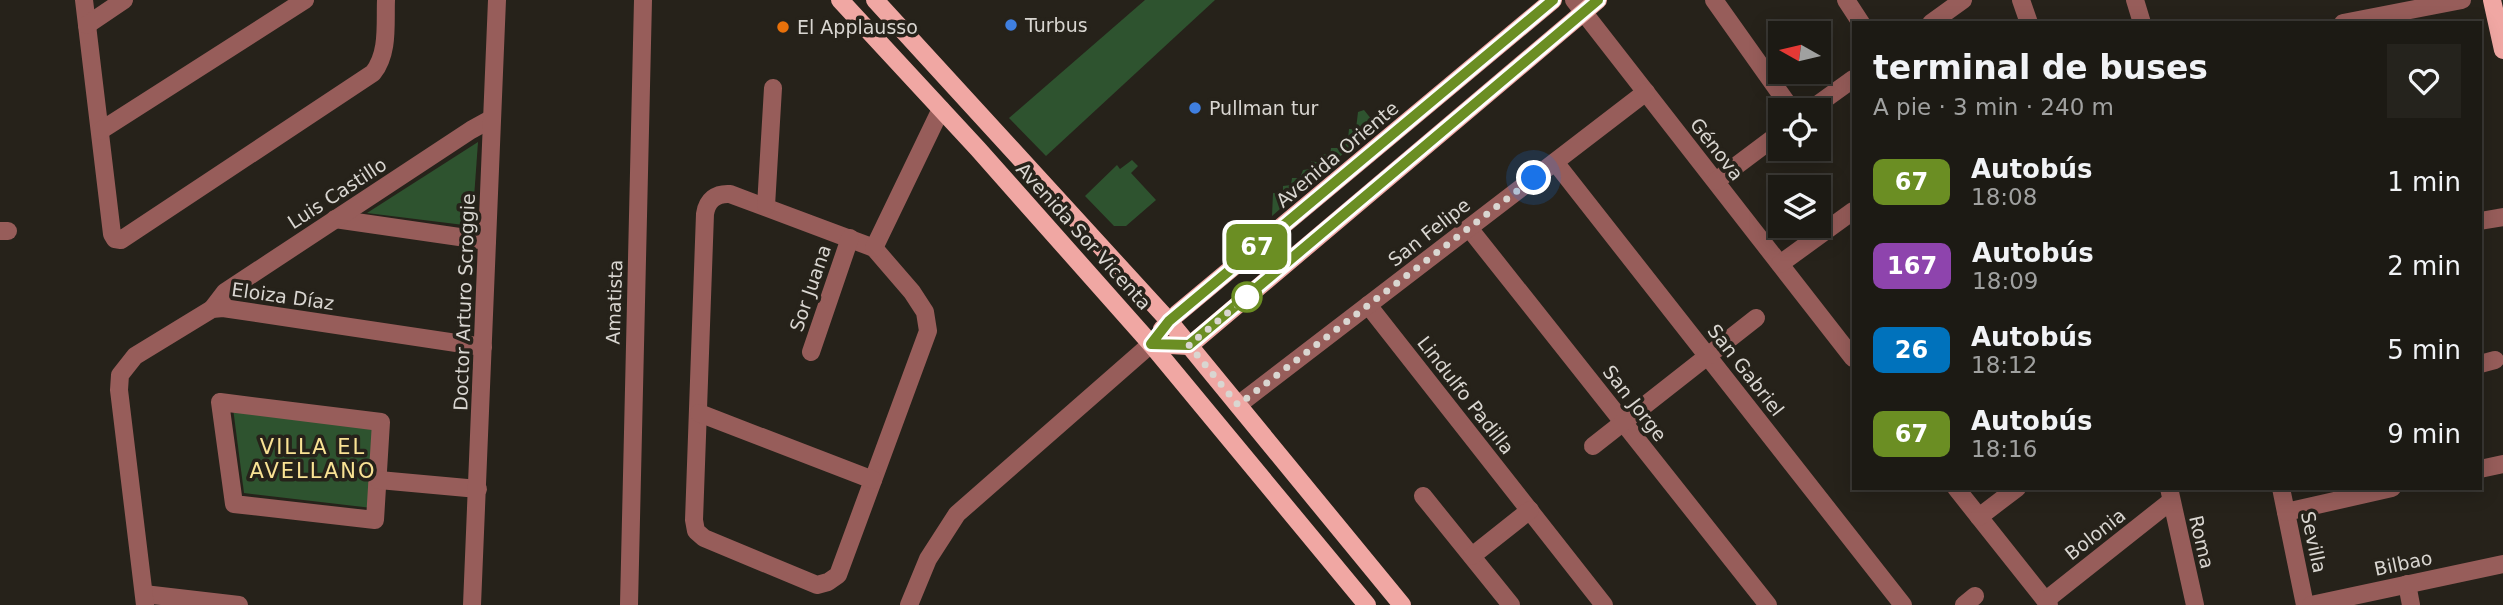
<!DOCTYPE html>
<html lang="es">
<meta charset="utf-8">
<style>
body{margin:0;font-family:"DejaVu Sans",sans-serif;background:#25231d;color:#f1f3f6;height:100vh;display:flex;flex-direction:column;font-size:26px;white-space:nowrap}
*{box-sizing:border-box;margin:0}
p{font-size:23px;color:#a0a1a0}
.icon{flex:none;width:38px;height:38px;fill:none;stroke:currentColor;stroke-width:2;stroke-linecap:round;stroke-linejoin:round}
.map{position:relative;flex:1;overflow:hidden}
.side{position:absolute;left:1852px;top:21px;width:630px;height:469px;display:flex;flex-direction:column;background:#1c1a14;border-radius:0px;box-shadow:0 4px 18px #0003,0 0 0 2px #3a3834}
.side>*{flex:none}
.badge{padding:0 14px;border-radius:10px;font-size:24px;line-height:46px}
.needle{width:46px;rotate:278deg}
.controls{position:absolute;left:1768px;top:21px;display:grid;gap:14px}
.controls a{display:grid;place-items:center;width:63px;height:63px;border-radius:0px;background:#1c1a14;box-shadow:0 4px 18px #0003,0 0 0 2px #3a3834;font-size:35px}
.you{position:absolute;width:35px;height:35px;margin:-18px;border:5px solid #fff;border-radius:50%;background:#1a73e8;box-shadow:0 0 0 10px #1a73e833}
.map>.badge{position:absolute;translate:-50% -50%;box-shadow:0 0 0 4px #fff}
.round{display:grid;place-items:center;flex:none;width:74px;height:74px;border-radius:0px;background:#25231d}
.headline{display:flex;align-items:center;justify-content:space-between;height:119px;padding:0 21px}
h1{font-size:33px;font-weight:600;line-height:52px}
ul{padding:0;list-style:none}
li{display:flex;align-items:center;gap:21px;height:84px;padding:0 21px}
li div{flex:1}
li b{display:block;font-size:26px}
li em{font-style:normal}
li .badge{min-width:77px;font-weight:700;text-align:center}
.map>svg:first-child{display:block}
</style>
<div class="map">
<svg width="2503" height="605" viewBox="0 0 2503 605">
<rect width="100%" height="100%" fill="#26221a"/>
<g fill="#2e532f">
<polygon points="1145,0 1215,0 1046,156 1009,118"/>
<polygon points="1364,110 1376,125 1272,216 1273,193 1283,194 1283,186 1291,185 1292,178 1300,178 1303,170 1310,169 1311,161 1320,163 1321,154 1330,155 1331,148 1340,148 1341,139 1348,139 1349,129 1356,129 1358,112"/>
<polygon points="478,142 472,226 367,213"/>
<polygon points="1132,160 1138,166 1131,173 1156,200 1126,226 1114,226 1085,196 1117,165 1120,169"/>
<polygon points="233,408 377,426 372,508 244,493"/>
</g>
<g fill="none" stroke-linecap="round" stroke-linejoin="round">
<g stroke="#975d5a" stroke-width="18">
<path d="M84,0L112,234L115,239L121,240L373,73C389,53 385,24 386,0"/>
<polyline points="1574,0 1853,358"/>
<polyline points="1714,0 1792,110"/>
<polyline points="1846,0 1861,23"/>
<polyline points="2021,0 2029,23"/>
<polyline points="2135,0 2142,23"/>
<polyline points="1931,23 1963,0"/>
<polyline points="2343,23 2462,0"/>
<polyline points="87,25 124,0"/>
<polyline points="1810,110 1853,79"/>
<polyline points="100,131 305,0"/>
<polyline points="1555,162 1903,605"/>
<polyline points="1716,181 1780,133"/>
<path d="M730,194L874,248L912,292L925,312L928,331L838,575L828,582L817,585L704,538L696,531L694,520L705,214C707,200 716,193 730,194Z"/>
<polyline points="766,206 773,88"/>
<polyline points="335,219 487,241"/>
<polyline points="2480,221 2503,217"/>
<polyline points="1469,228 1768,605"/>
<polyline points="0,231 8,231"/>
<polyline points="874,248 941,109"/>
<polyline points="1780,264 1853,211"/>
<polyline points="1368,305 1604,605"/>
<polyline points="212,309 225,292 471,130 491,119"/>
<polyline points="811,352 850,238"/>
<polyline points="2480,364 2495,360"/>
<polygon points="220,402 381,422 375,520 234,504"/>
<polyline points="1238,405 1646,92"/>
<polyline points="699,413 873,480"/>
<polyline points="1593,446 1756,318"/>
<polyline points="2480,469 2503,464"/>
<polyline points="379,480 478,489"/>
<polyline points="1956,488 2049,605"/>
<polyline points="2169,488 2195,605"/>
<polyline points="2281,488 2305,605"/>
<polyline points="1423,496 1511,605"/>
<polyline points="2286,512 2392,488"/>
<polyline points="1979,517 2017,488"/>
<polyline points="1472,556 1530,510"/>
<polyline points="2407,584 2411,605"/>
<polyline points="144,594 239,605"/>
<polyline points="2046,600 2171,501"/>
<polyline points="145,605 119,390 120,375 135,356 212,309 223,308 483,347"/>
<polyline points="472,605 497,0"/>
<polyline points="629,605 643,0"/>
<polyline points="909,605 928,559 957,514 1151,344"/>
<polyline points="1964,605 1975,596"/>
<polyline points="2311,605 2503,564"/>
</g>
<g stroke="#f0a7a3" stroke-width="18">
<polyline points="840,0 978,149 1151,344 1367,605"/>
<polyline points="875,0 1169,321 1402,605"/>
<polyline points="2492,0 2503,50"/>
<polyline points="1162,329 1177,314 1553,0"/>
<polyline points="1151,344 1189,346 1598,0"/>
</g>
</g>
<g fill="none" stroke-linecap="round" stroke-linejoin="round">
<defs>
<polyline id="line" points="1553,0 1169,321 1151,344 1189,345 1598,0"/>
</defs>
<use href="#line" stroke="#fff" stroke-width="16"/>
<use href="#line" stroke="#6b8e23" stroke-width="10"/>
<polyline stroke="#d9d6d1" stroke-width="7" stroke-dasharray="0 12.6" points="1247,297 1189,345 1238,405 1534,178"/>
</g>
<g fill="#3f7fe0" stroke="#26221a" stroke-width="2.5">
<circle cx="1011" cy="25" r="7"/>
<circle cx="1195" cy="108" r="7"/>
</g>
<circle fill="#e8710a" stroke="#26221a" stroke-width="2.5" cx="783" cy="27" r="7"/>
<circle fill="#fff" stroke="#6b8e23" stroke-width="3.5" cx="1247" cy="297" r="14"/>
<g text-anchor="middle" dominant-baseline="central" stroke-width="7" stroke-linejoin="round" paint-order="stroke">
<g font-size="19" fill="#d9d6d1" stroke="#26221a" text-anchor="start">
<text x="1025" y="25">Turbus</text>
<text x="797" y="27">El Applausso</text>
<text x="1209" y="108">Pullman tur</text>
</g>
<g font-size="19" fill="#d9d6d1" stroke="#26221a">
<text transform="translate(1717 149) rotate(52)">Génova</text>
<text transform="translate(1337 154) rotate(-40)">Avenida Oriente</text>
<text transform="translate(337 193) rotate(-33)">Luis Castillo</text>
<text transform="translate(1429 232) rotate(-38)">San Felipe</text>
<text transform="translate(1084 236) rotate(48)">Avenida Sor Vicenta</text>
<text transform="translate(810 288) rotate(-71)">Sor Juana</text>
<text transform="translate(283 296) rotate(8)">Eloiza Díaz</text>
<text transform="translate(464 302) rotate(-88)">Doctor Arturo Scroggie</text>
<text transform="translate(614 302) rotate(-88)">Amatista</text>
<text transform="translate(1746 370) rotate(52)">San Gabriel</text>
<text transform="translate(1466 395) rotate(52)">Lindulfo Padilla</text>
<text transform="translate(1635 403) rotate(52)">San Jorge</text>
<text transform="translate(2095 534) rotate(-38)">Bolonia</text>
<text transform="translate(2202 542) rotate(77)">Roma</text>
<text transform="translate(2314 542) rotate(78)">Sevilla</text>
<text transform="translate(2403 563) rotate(-12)">Bilbao</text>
</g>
<g font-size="21" letter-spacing="2" fill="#f9e294" stroke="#26221a">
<text x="313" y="447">VILLA EL<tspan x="313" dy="24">AVELLANO</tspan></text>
</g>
</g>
</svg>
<div class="controls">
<a><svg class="needle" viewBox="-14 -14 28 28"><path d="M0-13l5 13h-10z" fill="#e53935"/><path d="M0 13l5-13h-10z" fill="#a0a1a0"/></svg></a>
<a><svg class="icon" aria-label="locate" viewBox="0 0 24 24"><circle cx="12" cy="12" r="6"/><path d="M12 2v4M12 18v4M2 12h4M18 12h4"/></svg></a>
<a><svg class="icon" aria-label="layers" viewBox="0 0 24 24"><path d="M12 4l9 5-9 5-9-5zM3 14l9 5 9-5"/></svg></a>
</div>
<div class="you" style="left:1534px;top:178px"></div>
<b class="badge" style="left:1257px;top:247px;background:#6b8e23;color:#fff">67</b>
<section class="side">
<div class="headline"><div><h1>terminal de buses</h1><p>A pie · 3 min · 240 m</p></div><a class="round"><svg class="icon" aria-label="heart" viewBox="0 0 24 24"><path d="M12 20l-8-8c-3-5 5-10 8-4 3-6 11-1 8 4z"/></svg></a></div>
<ul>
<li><span class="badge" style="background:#6b8e23;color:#fff">67</span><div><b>Autobús</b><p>18:08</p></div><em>1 min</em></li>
<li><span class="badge" style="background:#8e44ad;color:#fff">167</span><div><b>Autobús</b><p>18:09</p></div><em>2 min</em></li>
<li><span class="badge" style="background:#0072bc;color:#fff">26</span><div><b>Autobús</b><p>18:12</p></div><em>5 min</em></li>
<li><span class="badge" style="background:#6b8e23;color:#fff">67</span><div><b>Autobús</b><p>18:16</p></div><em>9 min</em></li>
</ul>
</section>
</div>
